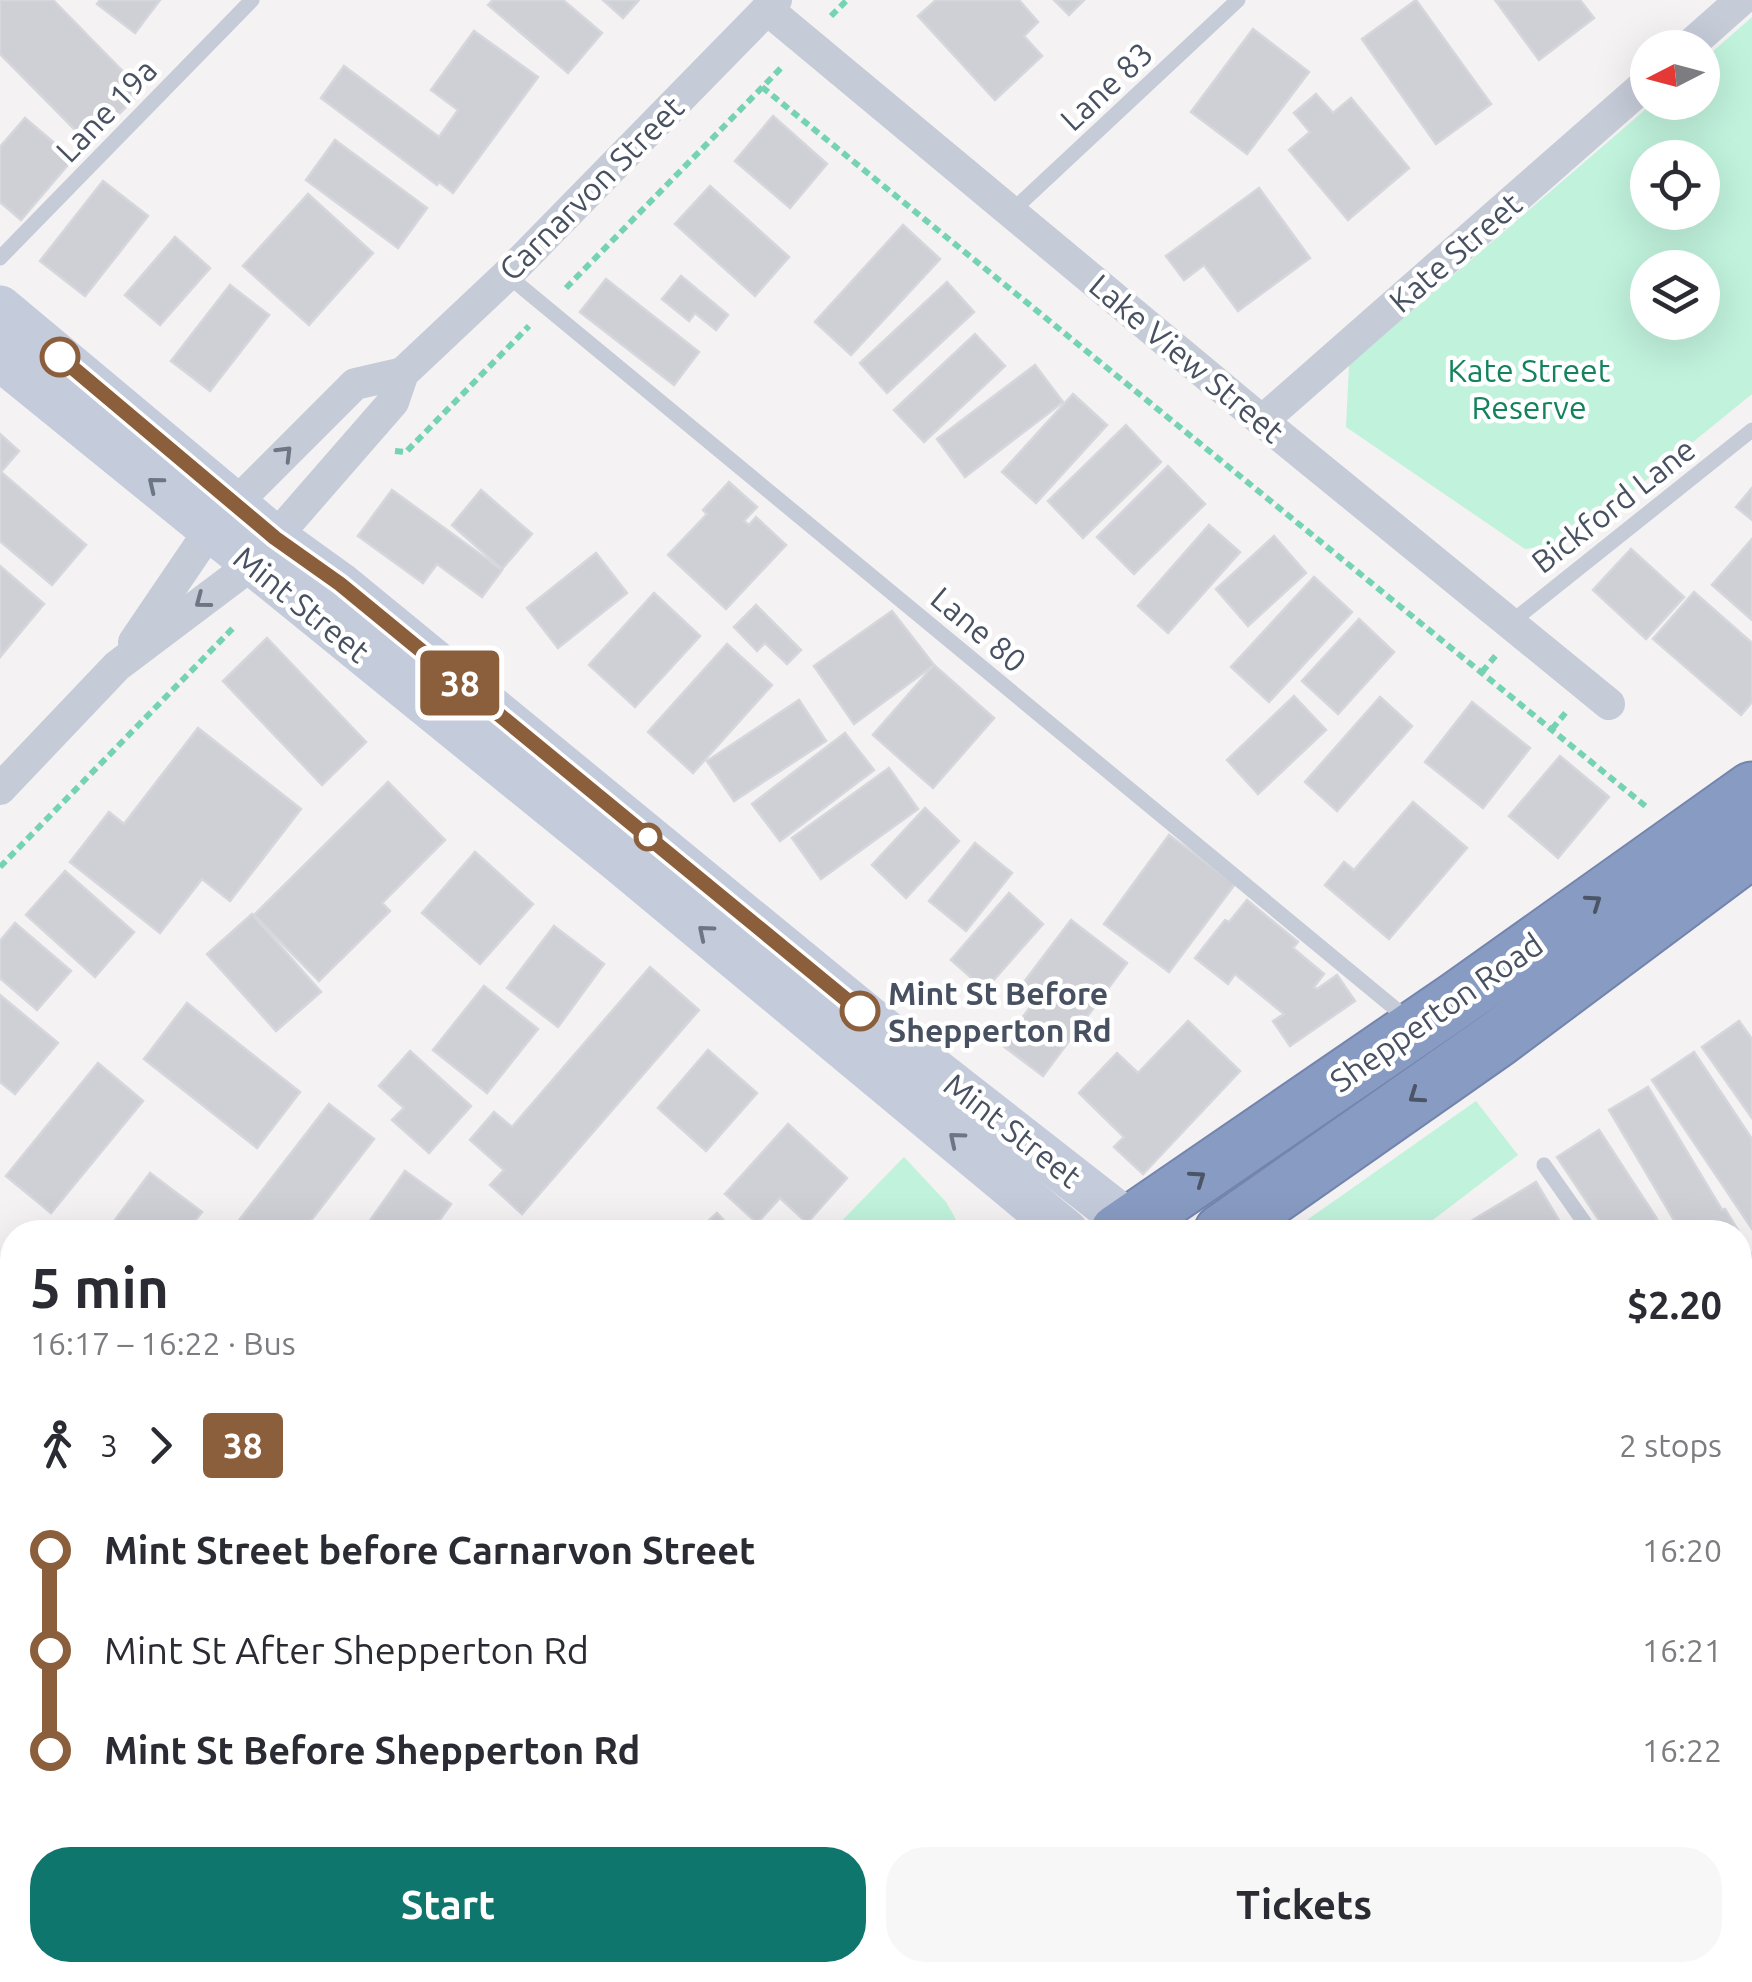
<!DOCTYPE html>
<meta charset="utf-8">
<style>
body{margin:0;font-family:Ubuntu,sans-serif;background:#f7f7f7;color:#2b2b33;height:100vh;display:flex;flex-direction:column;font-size:38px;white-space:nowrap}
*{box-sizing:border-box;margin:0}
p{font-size:32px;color:#7c7c81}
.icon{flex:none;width:55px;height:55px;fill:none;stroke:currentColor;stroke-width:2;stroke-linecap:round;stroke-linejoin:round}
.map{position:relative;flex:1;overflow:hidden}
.drawer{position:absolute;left:0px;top:1220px;width:1752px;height:762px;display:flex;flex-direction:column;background:#fff;border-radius:40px 40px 0 0;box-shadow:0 10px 40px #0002}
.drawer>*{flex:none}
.badge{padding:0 20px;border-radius:8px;font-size:35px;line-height:65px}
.needle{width:65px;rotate:264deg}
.controls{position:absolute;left:1630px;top:30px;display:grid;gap:20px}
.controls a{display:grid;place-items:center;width:90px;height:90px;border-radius:50%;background:#fff;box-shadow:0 10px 40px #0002;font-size:50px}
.map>.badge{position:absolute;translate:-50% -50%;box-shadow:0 0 0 5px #fff}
.legs{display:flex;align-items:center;gap:15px;height:110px;padding:0 30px;font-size:32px}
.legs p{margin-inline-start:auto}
.summary{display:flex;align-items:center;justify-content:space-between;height:170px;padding:0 30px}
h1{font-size:55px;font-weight:700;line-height:75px}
.button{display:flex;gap:20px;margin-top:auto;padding:20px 30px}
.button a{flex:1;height:115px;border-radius:40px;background:#0f766e;color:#fff;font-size:40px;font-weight:700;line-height:115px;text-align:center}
.button a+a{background:#f7f7f7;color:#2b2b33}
ul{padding:0 30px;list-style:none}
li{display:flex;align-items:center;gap:35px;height:100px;font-size:38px}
li i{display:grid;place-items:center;width:15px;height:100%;margin:0 12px;background:currentColor}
li i::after{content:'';width:25px;height:25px;margin:-12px;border:8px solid;border-radius:50%;background:#fff}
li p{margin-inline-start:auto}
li:first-child i{background:linear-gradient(#0000 50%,currentColor 0)}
li:last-child i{background:linear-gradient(currentColor 50%,#0000 0)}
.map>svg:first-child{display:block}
</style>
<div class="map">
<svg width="1752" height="1982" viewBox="0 0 1752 1982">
<rect width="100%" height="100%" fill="#f4f2f2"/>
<g fill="#c0f2dc" fill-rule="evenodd">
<path d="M1752,17V394L1570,542L1525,549L1346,427L1349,365L1653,103L1702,102L1703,60ZM1648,158H1702V212H1648ZM1648,268H1702V322H1648Z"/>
<polygon points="1476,1101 1518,1155 1417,1232 1290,1232"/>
<polygon points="904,1157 946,1202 963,1232 831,1232"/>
</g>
<g fill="#ced0d6" stroke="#d6d7dd" stroke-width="2.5">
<polygon points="0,0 53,0 142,91 89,144 0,54"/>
<polygon points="100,0 160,0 135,33 97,4"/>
<polygon points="493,0 563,0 602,33 568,73 488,5"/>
<polygon points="603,0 639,0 623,18"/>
<polygon points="936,0 1019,0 1038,22 1024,36 1042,56 995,100 918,16"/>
<polygon points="1054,0 1084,0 1069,15"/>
<polygon points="1416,0 1491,104 1436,144 1362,39"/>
<polygon points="1495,0 1580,0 1594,18 1539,60"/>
<polygon points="1253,29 1309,72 1247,154 1191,112"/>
<polygon points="474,31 538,77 453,193 439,182 437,185 321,98 344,66 439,137 458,110 431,90"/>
<polygon points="1316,94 1333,113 1351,98 1409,168 1348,220 1289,150 1310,132 1294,113"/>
<polygon points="773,116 827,164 790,208 735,161"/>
<polygon points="25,118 73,159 21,220 0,202 0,147"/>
<polygon points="335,140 427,208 398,248 306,180"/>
<polygon points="103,181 148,216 85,296 40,261"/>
<polygon points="710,186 789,257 755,296 675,224"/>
<polygon points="1259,188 1310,258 1238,311 1204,265 1184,280 1166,256"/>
<polygon points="308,194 373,253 309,325 243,266"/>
<polygon points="903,225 940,259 851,355 815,322"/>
<polygon points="175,237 210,268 160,325 125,295"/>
<polygon points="681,276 728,315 716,330 695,313 689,321 662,299"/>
<polygon points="606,279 699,352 674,385 580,312"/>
<polygon points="947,282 974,312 887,393 860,363"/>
<polygon points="230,285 269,315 210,391 171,361"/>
<polygon points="975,334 1005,366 924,442 894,410"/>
<polygon points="1035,365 1063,402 965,477 937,439"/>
<polygon points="1073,394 1107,425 1036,503 1002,472"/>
<polygon points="1126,425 1161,462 1083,538 1048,501"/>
<polygon points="0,434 19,451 1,472 86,545 52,585 0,541"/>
<polygon points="1168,466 1205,504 1134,574 1097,537"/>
<polygon points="729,482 757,507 744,521 749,525 756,517 786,545 726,609 668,555 707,514 703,510"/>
<polygon points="1752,488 1752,520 1736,507"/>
<polygon points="392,490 502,570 482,597 437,564 423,583 358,536"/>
<polygon points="481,490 532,534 502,569 452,525"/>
<polygon points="1209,525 1240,552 1168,633 1138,606"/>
<polygon points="1274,536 1306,573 1248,626 1216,589"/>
<polygon points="1752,539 1752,620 1712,585"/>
<polygon points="1631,549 1684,597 1646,639 1593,590"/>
<polygon points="596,553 627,593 558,648 527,608"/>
<polygon points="0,566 44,604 0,657"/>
<polygon points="1314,577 1352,612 1269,702 1231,667"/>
<polygon points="1694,592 1752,643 1752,702 1741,715 1653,639"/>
<polygon points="654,593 700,636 635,707 589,665"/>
<polygon points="756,605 801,650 787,664 765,643 757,651 734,627"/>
<polygon points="892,611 934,665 854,724 814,666"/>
<polygon points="1359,619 1394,652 1338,714 1302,681"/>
<polygon points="267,638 366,742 322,785 223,681"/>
<polygon points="727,644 772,685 693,773 648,732"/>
<polygon points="934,665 994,718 933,788 873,735"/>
<polygon points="1294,696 1326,730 1258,794 1227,760"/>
<polygon points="1380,697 1412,726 1337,811 1305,782"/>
<polygon points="799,700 826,741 734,801 707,761"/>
<polygon points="1472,702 1530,748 1483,808 1425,762"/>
<polygon points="198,728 301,809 230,901 202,879 160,933 70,862 109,812 124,824"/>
<polygon points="845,733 874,770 780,841 752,804"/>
<polygon points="1560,756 1609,797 1558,858 1509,816"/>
<polygon points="889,768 918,809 821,879 792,838"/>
<polygon points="388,782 445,840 382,903 390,911 319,981 254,915"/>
<polygon points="1413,802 1467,848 1389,939 1325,885 1344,862 1354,870"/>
<polygon points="925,808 959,841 906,898 872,865"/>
<polygon points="1169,835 1235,884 1169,972 1104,924"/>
<polygon points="975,843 1012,873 966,931 929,901"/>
<polygon points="475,852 533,904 480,964 422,913"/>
<polygon points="65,871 134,932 95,977 26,915"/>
<polygon points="1009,893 1043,924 985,990 951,960"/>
<polygon points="1247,900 1298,942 1293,948 1324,974 1314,987 1317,989 1337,975 1355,1001 1290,1046 1273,1021 1284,1014 1235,974 1228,984 1195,958 1225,920 1229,922"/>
<polygon points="252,914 321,992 276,1031 207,954"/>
<polygon points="1071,920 1127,963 1043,1076 1002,1045 1031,1006 1015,994"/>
<polygon points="15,923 71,971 37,1010 0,978 0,941"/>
<polygon points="554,926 604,964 558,1027 507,988"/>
<polygon points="650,967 699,1010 522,1214 490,1185 504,1170 470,1140 494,1112 512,1127"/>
<polygon points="484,986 538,1029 487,1093 433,1050"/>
<polygon points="0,995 58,1043 15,1094 0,1082"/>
<polygon points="187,1003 300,1092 257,1148 144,1059"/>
<polygon points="1188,1021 1240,1071 1143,1174 1114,1147 1124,1137 1079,1093 1117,1053 1138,1073"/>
<polygon points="1739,1021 1752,1039 1752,1118 1702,1047"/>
<polygon points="708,1050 757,1093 706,1151 658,1108"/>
<polygon points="410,1051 471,1106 429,1153 392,1120 404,1108 379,1086"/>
<polygon points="1694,1052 1752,1139 1752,1229 1652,1080"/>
<polygon points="98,1063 143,1101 51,1213 6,1176"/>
<polygon points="1648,1087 1722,1210 1725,1209 1739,1232 1681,1232 1609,1110"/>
<polygon points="329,1104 374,1139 302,1232 230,1232"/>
<polygon points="788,1124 847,1178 807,1223 780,1198 757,1223 725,1194"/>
<polygon points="1599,1130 1657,1219 1637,1232 1607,1232 1557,1157"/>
<polygon points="405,1171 451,1204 431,1232 362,1232"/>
<polygon points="150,1173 202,1212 186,1232 106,1232"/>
<polygon points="1536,1182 1566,1232 1453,1232"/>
<polygon points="717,1213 735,1232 696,1232"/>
<polygon points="1740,1235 1752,1255 1752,1262 1740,1269"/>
<polygon points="1752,1314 1752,1382 1740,1390 1740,1322"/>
<polygon points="1752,1397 1752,1431 1740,1413 1740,1405"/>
<polygon points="12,1429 12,1506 0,1518 0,1441"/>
<polygon points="1740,1452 1752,1474 1752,1478 1740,1485"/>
<polygon points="1752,1525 1752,1616 1746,1619 1740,1606 1740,1531"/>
<polygon points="12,1802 12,1922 10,1924 0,1911 0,1811"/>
<polygon points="344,1970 441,1970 449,1982 353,1982"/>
<polygon points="523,1970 564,1970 572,1982 507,1982"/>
<polygon points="823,1970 906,1970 912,1982 819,1982 815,1974"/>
<polygon points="1029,1970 1087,1970 1095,1982 1037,1982"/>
<polygon points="1115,1970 1212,1970 1220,1982 1123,1982"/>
<polygon points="1242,1970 1280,1970 1256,1982 1248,1982"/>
<polygon points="1632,1972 1639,1982 1618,1982"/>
</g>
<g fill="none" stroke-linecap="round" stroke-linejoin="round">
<defs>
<g id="highway">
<polyline points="1118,1232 1458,999 1752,790"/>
<polyline points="1222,1232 1496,1040 1752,849"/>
<polyline points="79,1982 95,1970"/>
<polyline points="155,1982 172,1970"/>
</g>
</defs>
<use href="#highway" stroke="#7385ae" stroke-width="59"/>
<g stroke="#75d3b4" stroke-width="6" stroke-dasharray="8 5" stroke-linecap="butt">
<polyline points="831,16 847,0"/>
<polyline points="762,87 1649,809"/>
<polyline points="566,288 784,65"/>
<polyline points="395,451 406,452 529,326"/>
<polyline points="1482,672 1497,654"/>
<polyline points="1552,729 1567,711"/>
<polyline points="0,867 235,626"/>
<polyline points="1740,1683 1752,1675"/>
<polyline points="1740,1820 1752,1812"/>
<polyline points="1320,1982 1337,1970"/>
<polyline points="1512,1982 1529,1970"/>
</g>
<g stroke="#c5cbd7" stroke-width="15">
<polyline points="1011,212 1238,0"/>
<polyline points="0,258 252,0"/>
<polyline points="507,275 1409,1020"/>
<polyline points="1509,624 1752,430"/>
<polyline points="1544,1165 1591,1232"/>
<polyline points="1740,1288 1752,1279"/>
<polyline points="0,1786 12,1796"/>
<polyline points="779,1982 796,1970"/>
</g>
<g stroke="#c5cbd7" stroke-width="32">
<polyline points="767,9 1262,421 1609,704"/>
<polyline points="1687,48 1741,0"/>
<polyline points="1262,421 1648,82"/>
<polyline points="134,642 210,530 236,503 355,384 403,373"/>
<polyline points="0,789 117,666 251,565 393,402 403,373 507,275 776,0"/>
<polyline points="0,1306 12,1316"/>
<polyline points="1740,1740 1752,1731"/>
<polyline points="1402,1982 1419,1970"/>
</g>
<g stroke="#c4cbdb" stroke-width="45">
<polyline points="0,308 275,538 339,584 889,1035 1141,1232"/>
<polyline points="0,358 621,862 1066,1232"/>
<polyline points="1740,1922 1752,1938"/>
<polyline points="1729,1970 1738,1982"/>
</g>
<use href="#highway" stroke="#889bc2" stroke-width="55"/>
</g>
<defs><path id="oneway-chevron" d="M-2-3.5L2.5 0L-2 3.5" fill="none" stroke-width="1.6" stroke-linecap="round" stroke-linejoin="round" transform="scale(2.5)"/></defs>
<g stroke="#6e7684">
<use href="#oneway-chevron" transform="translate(285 453) rotate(-45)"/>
<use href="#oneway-chevron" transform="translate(202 601) rotate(143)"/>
</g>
<g stroke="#6d7686">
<use href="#oneway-chevron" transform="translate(155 484) rotate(-141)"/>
<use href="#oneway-chevron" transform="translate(705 932) rotate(-140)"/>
<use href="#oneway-chevron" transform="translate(956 1139) rotate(-140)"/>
</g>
<g stroke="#4b5566">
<use href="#oneway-chevron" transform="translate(1594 902) rotate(-35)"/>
<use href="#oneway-chevron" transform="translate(1416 1096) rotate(145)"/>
<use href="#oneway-chevron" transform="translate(1198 1178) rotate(-35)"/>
</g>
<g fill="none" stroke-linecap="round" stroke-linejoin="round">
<defs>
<polyline id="line-1" points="60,357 275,538 340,584 860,1011"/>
</defs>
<use href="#line-1" stroke="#fff" stroke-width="22"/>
<use href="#line-1" stroke="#8b5e3c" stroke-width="15"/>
</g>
<g fill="#fff" stroke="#8b5e3c" stroke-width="5">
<circle cx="60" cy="357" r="18"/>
<circle cx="648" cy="837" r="12"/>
<circle cx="860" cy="1011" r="18"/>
</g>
<g text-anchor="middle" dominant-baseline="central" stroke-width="9" stroke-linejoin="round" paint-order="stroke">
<g font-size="32" fill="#485161" stroke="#fff">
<text transform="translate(1106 86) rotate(-43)">Lane 83</text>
<text transform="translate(106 110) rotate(-46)">Lane 19a</text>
<text transform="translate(591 188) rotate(-45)">Carnarvon Street</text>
<text transform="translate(1455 252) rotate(-41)">Kate Street</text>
<text transform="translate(1187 358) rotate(40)">Lake View Street</text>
<text transform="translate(1613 505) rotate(-38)">Bickford Lane</text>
<text transform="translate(302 604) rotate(39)">Mint Street</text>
<text transform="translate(979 629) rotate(40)">Lane 80</text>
<text transform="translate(1436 1012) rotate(-35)">Shepperton Road</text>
<text transform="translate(1013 1130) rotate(38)">Mint Street</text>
</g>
<g font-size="32" fill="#13825d" stroke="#fff">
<text x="1529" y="370">Kate Street<tspan x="1529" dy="37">Reserve</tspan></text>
</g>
<g font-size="32" font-weight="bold" fill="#485161" stroke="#fff" text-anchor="start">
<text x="888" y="993">Mint St Before<tspan x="888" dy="37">Shepperton Rd</tspan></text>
</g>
</g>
</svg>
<div class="controls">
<a><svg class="needle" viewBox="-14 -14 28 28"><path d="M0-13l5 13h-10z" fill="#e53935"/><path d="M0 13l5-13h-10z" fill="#7c7c81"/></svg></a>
<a><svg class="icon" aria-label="locate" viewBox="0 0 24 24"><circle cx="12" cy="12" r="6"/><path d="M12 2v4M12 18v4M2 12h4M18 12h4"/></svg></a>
<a><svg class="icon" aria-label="layers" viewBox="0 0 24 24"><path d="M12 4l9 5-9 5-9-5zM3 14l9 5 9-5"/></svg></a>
</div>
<b class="badge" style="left:460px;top:683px;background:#8b5e3c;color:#fff">38</b>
<section class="drawer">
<div class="summary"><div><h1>5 min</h1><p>16:17 – 16:22 · Bus</p></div><b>$2.20</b></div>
<div class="legs"><svg class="icon" aria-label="walk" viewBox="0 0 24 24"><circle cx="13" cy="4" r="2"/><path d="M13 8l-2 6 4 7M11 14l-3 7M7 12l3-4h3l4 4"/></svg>3<svg class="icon" aria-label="forward" viewBox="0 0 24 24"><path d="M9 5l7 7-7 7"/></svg><b class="badge" style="background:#8b5e3c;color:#fff">38</b><p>2 stops</p></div>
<ul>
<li><i style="color:#8b5e3c"></i><b>Mint Street before Carnarvon Street</b><p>16:20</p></li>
<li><i style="color:#8b5e3c"></i><span>Mint St After Shepperton Rd</span><p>16:21</p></li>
<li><i style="color:#8b5e3c"></i><b>Mint St Before Shepperton Rd</b><p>16:22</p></li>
</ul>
<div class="button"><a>Start</a><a>Tickets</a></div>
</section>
</div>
